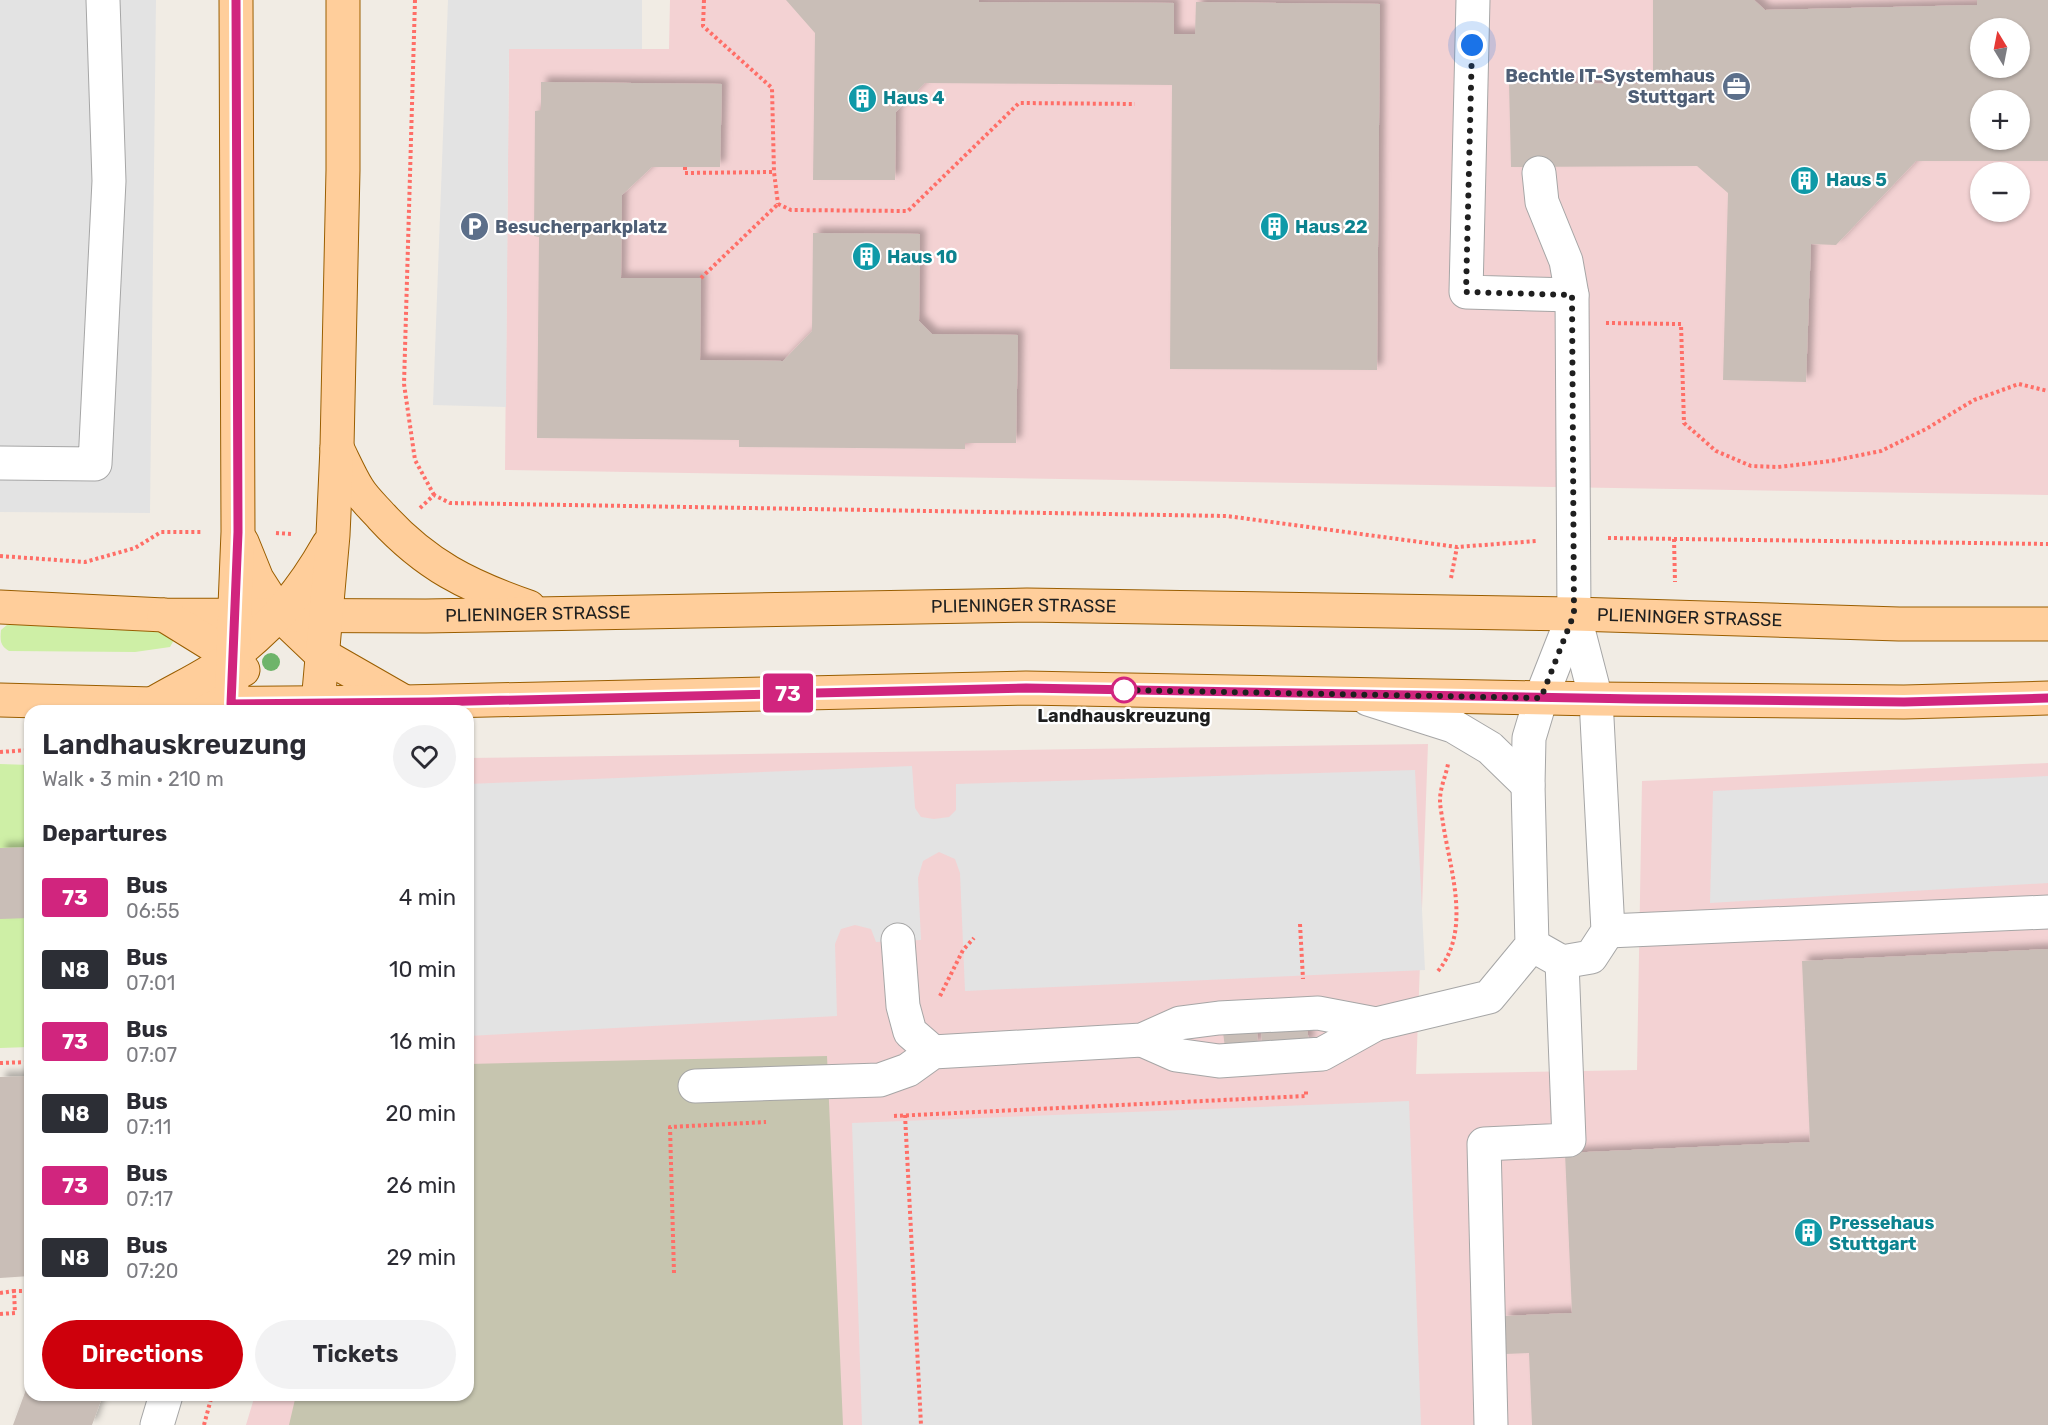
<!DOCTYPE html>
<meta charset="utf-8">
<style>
body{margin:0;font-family:Rubik,sans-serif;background:#f2f2f3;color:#2b2b33;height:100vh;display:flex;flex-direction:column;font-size:22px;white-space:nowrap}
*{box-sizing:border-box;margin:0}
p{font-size:20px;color:#7c7c81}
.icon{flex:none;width:33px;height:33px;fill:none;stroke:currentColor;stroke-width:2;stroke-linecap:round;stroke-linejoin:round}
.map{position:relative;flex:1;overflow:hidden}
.side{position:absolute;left:24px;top:705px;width:450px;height:696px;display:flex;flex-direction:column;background:#fff;border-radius:18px;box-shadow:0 2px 4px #0004}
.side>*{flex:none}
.badge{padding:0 12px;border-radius:4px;font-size:21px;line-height:39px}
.needle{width:39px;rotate:350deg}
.buttons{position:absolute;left:1970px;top:18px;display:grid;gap:12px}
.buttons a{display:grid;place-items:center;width:60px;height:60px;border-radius:50%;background:#fff;box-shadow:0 2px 4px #0004;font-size:30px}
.you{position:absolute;width:30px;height:30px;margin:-15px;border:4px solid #fff;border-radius:50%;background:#1a73e8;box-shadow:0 0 0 9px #1a73e833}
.map>.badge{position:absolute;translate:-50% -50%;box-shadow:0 0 0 3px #fff}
h2{padding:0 18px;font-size:22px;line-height:54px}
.round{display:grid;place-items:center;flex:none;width:63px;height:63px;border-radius:32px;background:#f2f2f3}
.head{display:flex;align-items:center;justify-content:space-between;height:102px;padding:0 18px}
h1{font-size:28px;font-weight:600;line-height:45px}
.cta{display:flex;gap:12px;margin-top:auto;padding:12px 18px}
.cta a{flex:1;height:69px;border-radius:36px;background:#ce000c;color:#fff;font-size:24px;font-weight:600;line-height:69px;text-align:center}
.cta a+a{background:#f2f2f3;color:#2b2b33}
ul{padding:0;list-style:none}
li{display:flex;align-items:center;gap:18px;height:72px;padding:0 18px}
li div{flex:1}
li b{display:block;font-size:22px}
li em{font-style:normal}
li .badge{min-width:66px;font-weight:700;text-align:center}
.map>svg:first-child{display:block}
</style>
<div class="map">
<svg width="2048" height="1425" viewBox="0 0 2048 1425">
<defs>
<filter id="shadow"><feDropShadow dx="5.5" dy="-5.5" stdDeviation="3" flood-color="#0004"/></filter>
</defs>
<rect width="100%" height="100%" fill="#f1ece4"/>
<g fill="#f3d2d3" fill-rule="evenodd">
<path d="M670,0H2048V495L505,470L509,49H669ZM1980,28H2019V68H1980ZM1980,100H2019V140H1980ZM1980,172H2019V212H1980Z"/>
<polygon points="1428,744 1416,1074 1637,1070 1642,781 2048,763 2048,1425 246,1425 255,1395 468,1395 468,758"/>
</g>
<polygon fill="#c6c5af" points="827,1056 843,1425 289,1425 296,1395 468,1395 468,1064"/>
<g fill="#ceefa6">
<path d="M16,624L152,630L169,636L174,640L170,647L135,652L9,651C0,646 0,640 1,630L7,625Z"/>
<polygon points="0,764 30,765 30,1047 0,1048"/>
</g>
<g fill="#e3e3e3">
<polygon points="0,0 156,0 150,513 0,512"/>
<polygon points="448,0 642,0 642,49 509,49 506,407 433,405"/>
<polygon points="912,766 915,808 921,817 934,819 949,817 956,810 956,784 1415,770 1425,970 965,991 960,873 955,859 939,852 923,861 918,878 921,940 876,942 871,929 855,925 841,929 835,944 837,1016 468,1036 468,784"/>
<polygon points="2048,776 2048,883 1710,903 1713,791"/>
<polygon points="1409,1101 1421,1425 862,1425 852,1123"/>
</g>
<g fill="#c9beb7" fill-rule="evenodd" filter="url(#shadow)">
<polygon points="786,0 979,0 979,2 1174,3 1174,34 1195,34 1196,2 1380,4 1377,370 1170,369 1172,85 925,83 896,112 895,180 813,180 815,33"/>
<path d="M1653,0H1754L1765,10L1977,5V0H2048V161H1916L1836,245L1811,244L1806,382L1723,380L1728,193L1697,166L1511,167L1509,83L1653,84ZM1980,28H2019V68H1980ZM1980,100H2019V140H1980Z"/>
<polygon points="541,82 722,84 720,167 652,167 622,195 621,278 701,278 700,360 783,361 812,331 813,233 920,234 919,321 932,334 1018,335 1016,443 965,443 965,449 739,447 739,440 537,438 539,237 534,236 535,111 541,110"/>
<polygon points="30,847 30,918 0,919 0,848"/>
<polygon points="2048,949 2048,1425 1532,1425 1529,1353 1505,1354 1504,1316 1572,1313 1565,1153 1810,1142 1802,961"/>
<polygon points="1307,1026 1309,1044 1262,1047 1261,1030"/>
<polygon points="1257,1030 1258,1045 1225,1048 1223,1032"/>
<polygon points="30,1076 30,1276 0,1278 0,1077"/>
<polygon points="30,1379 30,1395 103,1395 92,1425 13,1425"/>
</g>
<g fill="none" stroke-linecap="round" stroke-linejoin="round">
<defs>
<g id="minor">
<polyline points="1473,0 1466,292 1572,295"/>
<polyline points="0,463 95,464 109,181 103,0"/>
<polyline points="1368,699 1453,726 1490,748 1528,785"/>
<polyline points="1608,931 2048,912"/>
<polyline points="898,940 903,1006 910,1032 933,1052"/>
<polyline points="1532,945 1562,962 1591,957 1608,931 1596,699 1574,614 1572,295 1566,261 1542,202 1539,173"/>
<polyline points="1142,1040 1176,1055 1219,1061 1322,1054 1376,1024 1489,997 1532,945 1528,785 1529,738 1541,698 1574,614"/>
<polyline points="695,1086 880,1080 908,1070 933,1052 1142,1040 1180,1023 1219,1018 1318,1013 1376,1024"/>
<polyline points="157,1425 166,1395"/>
<polyline points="1491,1425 1484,1144 1569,1140 1562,962"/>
</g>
<g id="major">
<path d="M337,448C344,462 350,476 358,489C364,499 374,508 382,517C426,565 468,586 529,607"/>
<polyline points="242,542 257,579 280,615 321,654 403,701"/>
<path id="s1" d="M0,607L164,615L426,616L1027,605L1574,614L1899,624H2048"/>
<polyline points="164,615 232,657 243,670"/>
<polyline points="0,700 153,704 404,702 1026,688 1596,699 1904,702 2048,698"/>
<path d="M154,703C179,688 211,674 233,656C275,623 302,591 328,545"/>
<polyline points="318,703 333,535 337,447 343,170 343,0"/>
<polyline points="231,704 238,532 236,0"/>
</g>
</defs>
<use href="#minor" stroke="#a6a6a6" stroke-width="35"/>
<use href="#major" stroke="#9a5e00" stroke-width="35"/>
<g stroke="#ff6e67" stroke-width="4" stroke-dasharray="3 3" stroke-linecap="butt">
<polyline points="415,0 404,384 415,460 434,495"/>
<polyline points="704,0 703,26 772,88 774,172 778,204"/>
<polyline points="685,167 685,173 774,172"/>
<polyline points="778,204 791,210 908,211 1019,103 1135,104"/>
<polyline points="701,278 778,204"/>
<polyline points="1606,323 1681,324 1684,423 1716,451 1751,466 1778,467 1831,461 1881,451 1926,429 1974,400 2019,384 2048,391"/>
<polyline points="420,508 434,495 450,503 1227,516 1457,547 1537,541"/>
<polyline points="276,533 292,534"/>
<polyline points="1608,538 2048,544"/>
<polyline points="1674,539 1675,582"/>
<polyline points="0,556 85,562 135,548 161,532 202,532"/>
<polyline points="1451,578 1457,547"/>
<polyline points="0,752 30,750"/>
<polyline points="1300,924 1303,979"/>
<path d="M1438,971C1472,930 1450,870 1443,823C1442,816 1440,807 1440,800C1440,788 1446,775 1448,764"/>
<polyline points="940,996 963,950 974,938"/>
<polyline points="0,1063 30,1062"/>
<polyline points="905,1115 921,1425"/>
<polyline points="894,1116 1306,1096 1306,1090"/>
<polyline points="674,1273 670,1127 766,1122"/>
<polyline points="0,1293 14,1291"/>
<polyline points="0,1314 15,1313 14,1291 30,1291"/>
<polyline points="204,1425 212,1395"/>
</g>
<use href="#minor" stroke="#fff" stroke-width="33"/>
<use href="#major" stroke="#ffce9b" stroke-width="33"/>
</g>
<circle fill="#6eb46a" cx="271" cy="662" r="9"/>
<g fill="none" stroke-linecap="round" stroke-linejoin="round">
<defs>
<polyline id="line" points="236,0 238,532 231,704 428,702 1026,688 1637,699 1904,702 2048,698"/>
</defs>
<use href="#line" stroke="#fff" stroke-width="14"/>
<use href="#line" stroke="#d1257e" stroke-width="9"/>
<polyline stroke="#1f1f1f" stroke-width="6" stroke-dasharray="0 10.8" points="1124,690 1120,690 1541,698 1574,614 1572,295 1466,292 1472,45"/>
</g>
<defs>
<symbol id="office-disc" viewBox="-11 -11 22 22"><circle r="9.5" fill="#5c6f8a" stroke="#fff"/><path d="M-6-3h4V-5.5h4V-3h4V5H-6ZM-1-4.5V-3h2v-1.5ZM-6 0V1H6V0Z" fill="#fff"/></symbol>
<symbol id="building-disc" viewBox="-11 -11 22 22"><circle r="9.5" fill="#0f9aa8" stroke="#fff"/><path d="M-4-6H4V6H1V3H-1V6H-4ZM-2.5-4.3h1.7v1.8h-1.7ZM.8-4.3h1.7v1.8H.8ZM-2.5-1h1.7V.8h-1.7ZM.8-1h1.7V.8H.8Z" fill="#fff"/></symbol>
<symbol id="parking-disc" viewBox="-11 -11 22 22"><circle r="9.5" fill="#5c6f8a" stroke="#fff"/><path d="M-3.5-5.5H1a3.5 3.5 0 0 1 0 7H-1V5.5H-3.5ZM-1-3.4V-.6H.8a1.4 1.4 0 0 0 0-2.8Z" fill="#fff"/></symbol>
</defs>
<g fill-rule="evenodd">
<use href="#office-disc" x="1720" y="70" width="33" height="33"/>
<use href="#building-disc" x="846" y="82" width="33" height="33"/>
<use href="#building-disc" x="1788" y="164" width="33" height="33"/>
<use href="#parking-disc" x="458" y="210" width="33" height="33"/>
<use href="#building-disc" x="1258" y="210" width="33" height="33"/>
<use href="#building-disc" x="850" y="240" width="33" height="33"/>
<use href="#building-disc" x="1792" y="1216" width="33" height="33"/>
</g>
<circle fill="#fff" stroke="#d1257e" stroke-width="3" cx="1124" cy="690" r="12"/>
<g text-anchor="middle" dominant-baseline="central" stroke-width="4.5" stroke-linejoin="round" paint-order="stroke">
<g font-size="18" font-weight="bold" fill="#4e5e75" stroke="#fff" text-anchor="end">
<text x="1715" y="76">Bechtle IT-Systemhaus<tspan x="1715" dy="21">Stuttgart</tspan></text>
<text x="495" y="227" text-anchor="start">Besucherparkplatz</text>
</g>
<g font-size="18" font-weight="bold" fill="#0d838f" stroke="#fff" text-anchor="start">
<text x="883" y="98">Haus 4</text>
<text x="1826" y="180">Haus 5</text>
<text x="1295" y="227">Haus 22</text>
<text x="887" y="257">Haus 10</text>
<text x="1829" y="1223">Pressehaus<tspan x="1829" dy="21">Stuttgart</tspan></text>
</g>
<g font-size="18" fill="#1f1f1f" stroke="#fff">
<text stroke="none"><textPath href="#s1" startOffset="1024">PLIENINGER STRASSE</textPath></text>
<text stroke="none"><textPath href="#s1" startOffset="538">PLIENINGER STRASSE</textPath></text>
<text stroke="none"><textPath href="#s1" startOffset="1690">PLIENINGER STRASSE</textPath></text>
</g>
<g font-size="18" font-weight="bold" fill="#1f1f1f" stroke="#fff">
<text x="1124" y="716">Landhauskreuzung</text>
</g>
</g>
</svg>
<div class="buttons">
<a><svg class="needle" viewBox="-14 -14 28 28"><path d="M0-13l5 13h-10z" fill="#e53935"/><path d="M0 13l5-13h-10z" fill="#7c7c81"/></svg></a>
<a>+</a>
<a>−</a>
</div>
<div class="you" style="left:1472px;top:45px"></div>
<b class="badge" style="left:788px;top:693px;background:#d1257e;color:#fff">73</b>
<section class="side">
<div class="head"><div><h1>Landhauskreuzung</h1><p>Walk · 3 min · 210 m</p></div><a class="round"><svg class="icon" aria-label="heart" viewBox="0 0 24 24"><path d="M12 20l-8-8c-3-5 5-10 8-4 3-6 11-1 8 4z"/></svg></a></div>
<h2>Departures</h2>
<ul>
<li><span class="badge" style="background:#d1257e;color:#fff">73</span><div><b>Bus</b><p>06:55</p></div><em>4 min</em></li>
<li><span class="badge" style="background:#2c2e35;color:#fff">N8</span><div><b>Bus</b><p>07:01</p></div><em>10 min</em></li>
<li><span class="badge" style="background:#d1257e;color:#fff">73</span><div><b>Bus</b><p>07:07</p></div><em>16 min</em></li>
<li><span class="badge" style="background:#2c2e35;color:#fff">N8</span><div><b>Bus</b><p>07:11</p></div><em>20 min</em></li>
<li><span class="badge" style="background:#d1257e;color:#fff">73</span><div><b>Bus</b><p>07:17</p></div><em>26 min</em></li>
<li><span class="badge" style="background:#2c2e35;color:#fff">N8</span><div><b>Bus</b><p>07:20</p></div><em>29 min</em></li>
</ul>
<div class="cta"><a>Directions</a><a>Tickets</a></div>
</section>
</div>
